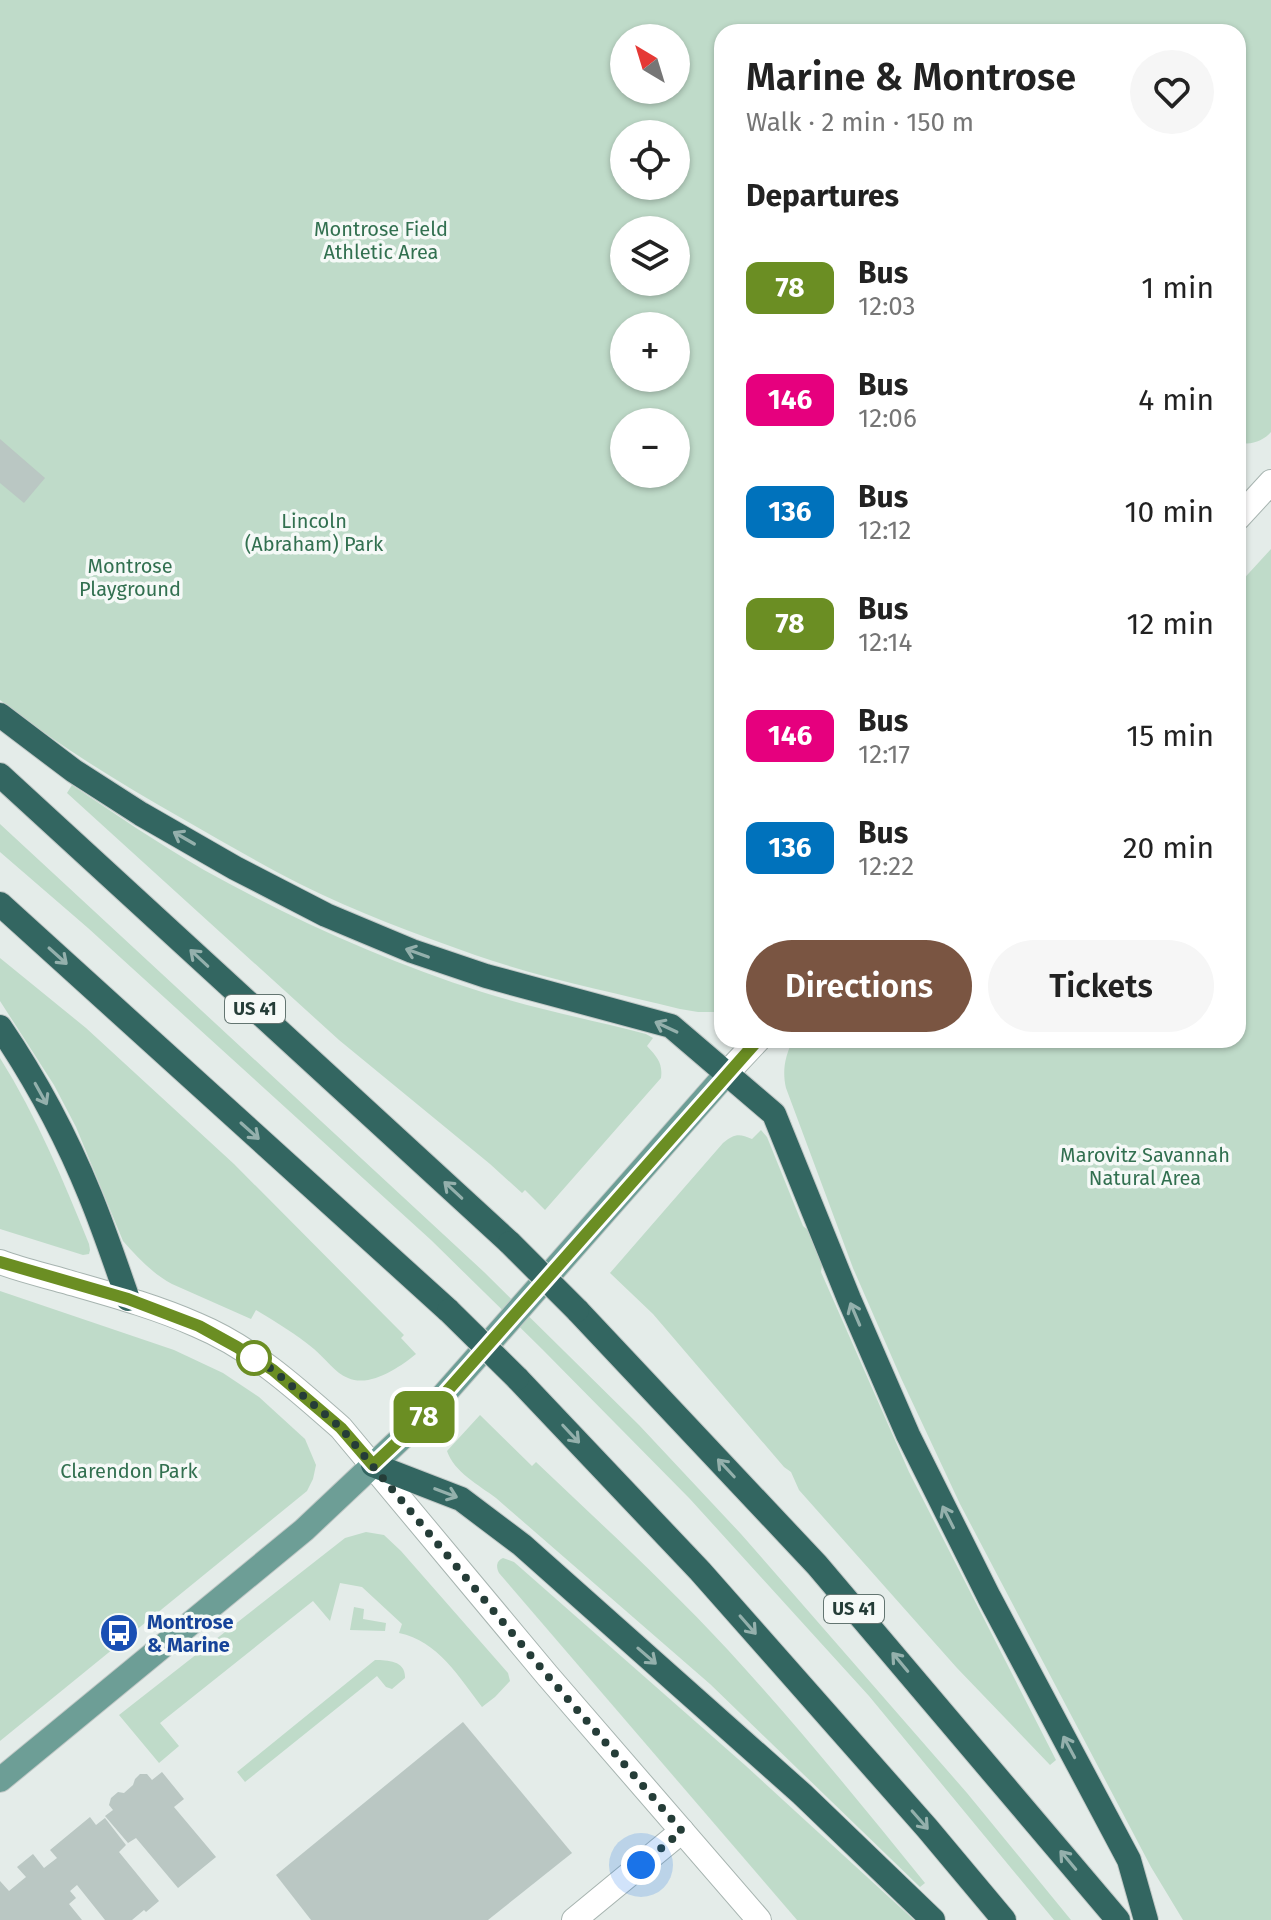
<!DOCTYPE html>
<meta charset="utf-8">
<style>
body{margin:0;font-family:"Fira Sans",sans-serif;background:#f6f6f6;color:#222;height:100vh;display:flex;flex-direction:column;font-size:30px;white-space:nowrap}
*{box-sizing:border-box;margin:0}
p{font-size:26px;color:#767676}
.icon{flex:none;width:44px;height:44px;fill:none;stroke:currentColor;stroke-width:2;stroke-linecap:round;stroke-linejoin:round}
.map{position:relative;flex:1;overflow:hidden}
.side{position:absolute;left:714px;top:24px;width:532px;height:1024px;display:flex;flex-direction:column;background:#fff;border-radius:24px;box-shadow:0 2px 6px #0004}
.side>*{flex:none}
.badge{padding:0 16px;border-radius:12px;font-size:28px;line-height:52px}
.needle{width:52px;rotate:322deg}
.tools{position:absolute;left:610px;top:24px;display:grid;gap:16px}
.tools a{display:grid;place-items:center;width:80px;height:80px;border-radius:50%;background:#fff;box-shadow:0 2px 6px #0004;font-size:40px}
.you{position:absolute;width:40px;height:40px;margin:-20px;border:6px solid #fff;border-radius:50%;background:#1a73e8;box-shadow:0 0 0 12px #1a73e833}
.map>.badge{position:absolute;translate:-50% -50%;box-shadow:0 0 0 4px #fff}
h2{padding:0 32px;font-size:30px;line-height:72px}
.round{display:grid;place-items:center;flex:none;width:84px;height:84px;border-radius:42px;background:#f6f6f6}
.headline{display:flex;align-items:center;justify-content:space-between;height:136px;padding:0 32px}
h1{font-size:38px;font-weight:600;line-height:60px}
.action{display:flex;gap:16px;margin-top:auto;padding:16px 32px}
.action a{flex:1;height:92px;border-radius:48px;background:#7a5542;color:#fff;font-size:32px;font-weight:600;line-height:92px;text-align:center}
.action a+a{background:#f6f6f6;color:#222}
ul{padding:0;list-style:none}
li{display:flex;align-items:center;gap:24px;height:112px;padding:0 32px}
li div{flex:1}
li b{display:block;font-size:30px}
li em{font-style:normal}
li .badge{min-width:88px;font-weight:700;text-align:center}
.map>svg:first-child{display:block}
</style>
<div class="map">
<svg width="1271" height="1920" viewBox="0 0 1271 1920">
<rect width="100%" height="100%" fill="#e4ece9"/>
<g fill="#bfdbc9" fill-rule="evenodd">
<path d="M0,0H1271V432C1264,440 1253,445 1242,443L1238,447V32H722V1012H698L680,1009C612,992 541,978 475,955C416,934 356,912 300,884C260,864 222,841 183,819C120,783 57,745 0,700ZM624,38H676V90H624ZM624,134H676V186H624ZM624,230H676V282H624ZM624,326H676V378H624ZM624,422H676V474H624Z"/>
<path d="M1271,549V1920H1183L1151,1867L960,1504L901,1378L853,1268L786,1088C782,1071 785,1056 793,1040H1238V585Z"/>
<path d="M72,785C115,814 159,844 204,870C292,919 386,962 482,992C536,1009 592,1020 646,1034L653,1038L647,1046C657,1057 663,1063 661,1078L545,1210L525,1190L522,1193L490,1164L339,1040L67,793Z"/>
<polygon points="0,824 484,1272 639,1425 741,1534 967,1793 1071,1920 1054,1920 869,1696 690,1499 542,1349 431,1240 88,928 0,852"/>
<path d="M0,958L86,1028L234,1164L404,1335L401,1338L416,1354C400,1367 370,1388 348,1378C335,1373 325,1358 314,1349C296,1334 276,1322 256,1310L251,1319L172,1284C153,1274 137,1257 123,1241L76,1127L54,1085L0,1001Z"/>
<path d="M0,1058C37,1117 63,1180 89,1244L90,1250L89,1254L83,1255L0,1229Z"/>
<path d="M761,1130L767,1137L803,1226L817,1238L824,1253L821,1272L909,1472L1056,1760L1050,1765L957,1668L799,1490L791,1472L784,1467L653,1314L610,1273L723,1143C734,1134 739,1133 752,1139Z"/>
<polygon points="0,1291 174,1350 223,1373 259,1397 305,1439 316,1465 313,1479 307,1491 0,1741"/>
<path d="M480,1415L532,1466L536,1462C601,1524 667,1584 728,1650C797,1725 861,1804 925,1883L920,1887L710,1684L496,1498C479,1485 454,1472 447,1451Z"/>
<path d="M366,1532L384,1535L401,1551L508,1673L510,1681L495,1697L482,1707C459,1677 438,1641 399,1633L402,1624L362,1587L340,1583L330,1621L313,1601L160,1723L179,1746L159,1763L119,1715L345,1538Z"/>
<path d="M503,1558L514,1562L746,1766L914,1920H797L499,1573C496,1567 496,1561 503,1558Z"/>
<polygon points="354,1607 364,1609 363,1619 386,1623 385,1631 350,1630"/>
<path d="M375,1660C388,1660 406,1661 405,1678L392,1689L386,1687L377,1676L245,1782L237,1772Z"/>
</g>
<g fill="#bac7c3">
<polygon points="0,439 45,478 24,503 0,483"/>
<polygon points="463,1722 572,1853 488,1920 311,1920 276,1875"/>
<polygon points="162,1772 184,1799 174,1807 216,1857 178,1888 136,1838 128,1843 105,1816 113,1810 109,1805 111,1798 118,1792 124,1793 133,1785 135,1779 140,1774 147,1774 152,1780"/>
<polygon points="90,1817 96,1825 105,1818 126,1845 119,1852 159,1901 146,1912 144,1910 132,1920 105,1920 77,1885 70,1891 76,1898 69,1904 82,1920 0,1920 0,1881 9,1891 26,1877 17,1867 33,1854 44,1868 57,1858 50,1850"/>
</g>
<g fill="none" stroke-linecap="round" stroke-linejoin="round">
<defs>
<g id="minor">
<polyline points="1238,518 1271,482"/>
<polyline points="727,1073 758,1040"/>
<path d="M0,1262C21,1270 43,1275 64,1281C109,1294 154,1306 197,1325C252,1348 297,1389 341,1428L547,1675L759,1920"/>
<polyline points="574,1920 682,1831"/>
</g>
<polyline id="major" points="0,1780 304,1530 425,1416 727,1073"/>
<g id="highway">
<polyline points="0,715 74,771 141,814 235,868 326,915 412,951 486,976 671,1026 774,1114 849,1299 908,1435 989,1597 1129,1860 1146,1920"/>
<polyline points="0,775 510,1243"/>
<polyline points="0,904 449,1311"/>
<path d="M0,1027C36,1080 66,1136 90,1195C104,1229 116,1265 128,1299"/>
<polyline points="577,1310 817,1565 1118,1920"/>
<polyline points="517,1378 700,1571 927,1828 1004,1920"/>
<polyline points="373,1465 461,1499 522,1545 802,1794 933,1920"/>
</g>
</defs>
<use href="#minor" stroke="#a7b4b0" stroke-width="26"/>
<use href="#major" stroke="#c2c9c7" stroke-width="26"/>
<use href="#highway" stroke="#c2c9c7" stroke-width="26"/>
<use href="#minor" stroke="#fff" stroke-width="24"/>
<use href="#major" stroke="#6d9e96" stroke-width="24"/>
<use href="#highway" stroke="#336661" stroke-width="24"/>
<defs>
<g id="highway-bridge">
<polyline points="510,1243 577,1310"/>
<polyline points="449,1311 517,1378"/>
</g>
</defs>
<use href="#highway-bridge" stroke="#c2c9c7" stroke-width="26" stroke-linecap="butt"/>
<use href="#highway-bridge" stroke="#336661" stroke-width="24"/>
</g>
<defs><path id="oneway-shaft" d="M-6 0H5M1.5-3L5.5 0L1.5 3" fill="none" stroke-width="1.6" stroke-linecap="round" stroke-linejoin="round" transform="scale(2)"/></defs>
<g stroke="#94b0ac">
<use href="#oneway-shaft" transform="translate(184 838) rotate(-150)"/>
<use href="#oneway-shaft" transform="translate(417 953) rotate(-160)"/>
<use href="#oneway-shaft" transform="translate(58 956) rotate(42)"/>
<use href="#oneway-shaft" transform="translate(199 958) rotate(-137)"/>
<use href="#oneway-shaft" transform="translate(666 1027) rotate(-155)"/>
<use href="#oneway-shaft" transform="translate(41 1094) rotate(61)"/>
<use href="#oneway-shaft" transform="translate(250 1131) rotate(42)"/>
<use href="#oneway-shaft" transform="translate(453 1190) rotate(-137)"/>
<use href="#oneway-shaft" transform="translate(855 1314) rotate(-113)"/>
<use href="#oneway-shaft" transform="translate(571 1434) rotate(47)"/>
<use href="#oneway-shaft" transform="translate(726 1468) rotate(-133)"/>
<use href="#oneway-shaft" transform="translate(446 1493) rotate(21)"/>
<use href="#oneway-shaft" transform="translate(948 1517) rotate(-117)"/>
<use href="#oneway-shaft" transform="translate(748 1625) rotate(49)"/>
<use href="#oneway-shaft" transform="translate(647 1656) rotate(41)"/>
<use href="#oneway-shaft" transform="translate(900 1662) rotate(-130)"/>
<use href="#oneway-shaft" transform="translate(1069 1747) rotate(-118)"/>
<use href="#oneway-shaft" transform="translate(920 1820) rotate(49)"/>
<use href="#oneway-shaft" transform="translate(1068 1860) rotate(-130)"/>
</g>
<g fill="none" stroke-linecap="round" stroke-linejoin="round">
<defs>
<polyline id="line" points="0,1262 128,1299 199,1326 237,1347 273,1370 341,1428 373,1465 425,1416 758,1040"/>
</defs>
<use href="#line" stroke="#fff" stroke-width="18"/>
<use href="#line" stroke="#6b8e23" stroke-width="12"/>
<polyline stroke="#253d38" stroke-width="8" stroke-dasharray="0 14.4" points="254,1358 250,1355 273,1370 341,1428 547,1675 682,1831 641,1865"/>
</g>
<defs>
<symbol id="bus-disc" viewBox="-11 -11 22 22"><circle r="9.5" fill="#1a4fb4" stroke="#f5f9f7"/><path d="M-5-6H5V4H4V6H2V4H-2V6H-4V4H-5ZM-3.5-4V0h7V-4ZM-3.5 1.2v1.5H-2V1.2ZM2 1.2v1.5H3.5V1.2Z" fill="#fff"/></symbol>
</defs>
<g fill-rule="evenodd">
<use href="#bus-disc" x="97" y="1611" width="44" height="44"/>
</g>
<circle fill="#fff" stroke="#6b8e23" stroke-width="4" cx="254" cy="1358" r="16"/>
<g text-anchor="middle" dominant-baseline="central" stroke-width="7" stroke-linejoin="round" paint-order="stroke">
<g fill="#f5f9f7" stroke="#637571" stroke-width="2">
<rect x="225" y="995" width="60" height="28" rx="6"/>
<rect x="824" y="1595" width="60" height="28" rx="6"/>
</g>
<g font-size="18" font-weight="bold" fill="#253d38">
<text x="255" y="1009">US 41</text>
<text x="854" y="1609">US 41</text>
</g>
<g font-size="20" fill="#327050" stroke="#f5f9f7">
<text x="381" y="229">Montrose Field<tspan x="381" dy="23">Athletic Area</tspan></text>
<text x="314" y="521">Lincoln<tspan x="314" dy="23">(Abraham) Park</tspan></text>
<text x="130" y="566">Montrose<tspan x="130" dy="23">Playground</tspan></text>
<text x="1145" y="1155">Marovitz Savannah<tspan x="1145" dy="23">Natural Area</tspan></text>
<text x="129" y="1471">Clarendon Park</text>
</g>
<g font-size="20" font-weight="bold" fill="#164399" stroke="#f5f9f7" text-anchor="start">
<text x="147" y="1622">Montrose<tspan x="147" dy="23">&amp; Marine</tspan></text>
</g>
</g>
</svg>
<div class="tools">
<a><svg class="needle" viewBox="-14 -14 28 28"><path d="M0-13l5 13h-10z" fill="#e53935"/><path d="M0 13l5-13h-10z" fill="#767676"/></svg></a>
<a><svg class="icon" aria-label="locate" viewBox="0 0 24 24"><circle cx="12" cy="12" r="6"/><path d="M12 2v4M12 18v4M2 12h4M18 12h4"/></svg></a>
<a><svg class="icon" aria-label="layers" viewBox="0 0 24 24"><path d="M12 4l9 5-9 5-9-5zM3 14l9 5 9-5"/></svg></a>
<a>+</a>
<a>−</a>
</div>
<div class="you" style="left:641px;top:1865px"></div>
<b class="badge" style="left:424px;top:1417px;background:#6b8e23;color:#fff">78</b>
<section class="side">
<div class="headline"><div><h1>Marine &amp; Montrose</h1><p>Walk · 2 min · 150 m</p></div><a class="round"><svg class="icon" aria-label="heart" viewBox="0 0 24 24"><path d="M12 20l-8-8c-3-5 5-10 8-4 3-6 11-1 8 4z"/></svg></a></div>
<h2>Departures</h2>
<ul>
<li><span class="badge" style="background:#6b8e23;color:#fff">78</span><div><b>Bus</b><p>12:03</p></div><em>1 min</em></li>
<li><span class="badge" style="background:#e6007e;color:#fff">146</span><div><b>Bus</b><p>12:06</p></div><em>4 min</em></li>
<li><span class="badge" style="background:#0072bc;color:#fff">136</span><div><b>Bus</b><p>12:12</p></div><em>10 min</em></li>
<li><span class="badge" style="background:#6b8e23;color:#fff">78</span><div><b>Bus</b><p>12:14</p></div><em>12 min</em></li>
<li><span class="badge" style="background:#e6007e;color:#fff">146</span><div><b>Bus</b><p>12:17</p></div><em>15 min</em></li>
<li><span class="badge" style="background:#0072bc;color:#fff">136</span><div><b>Bus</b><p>12:22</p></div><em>20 min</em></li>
</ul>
<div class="action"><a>Directions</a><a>Tickets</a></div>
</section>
</div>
